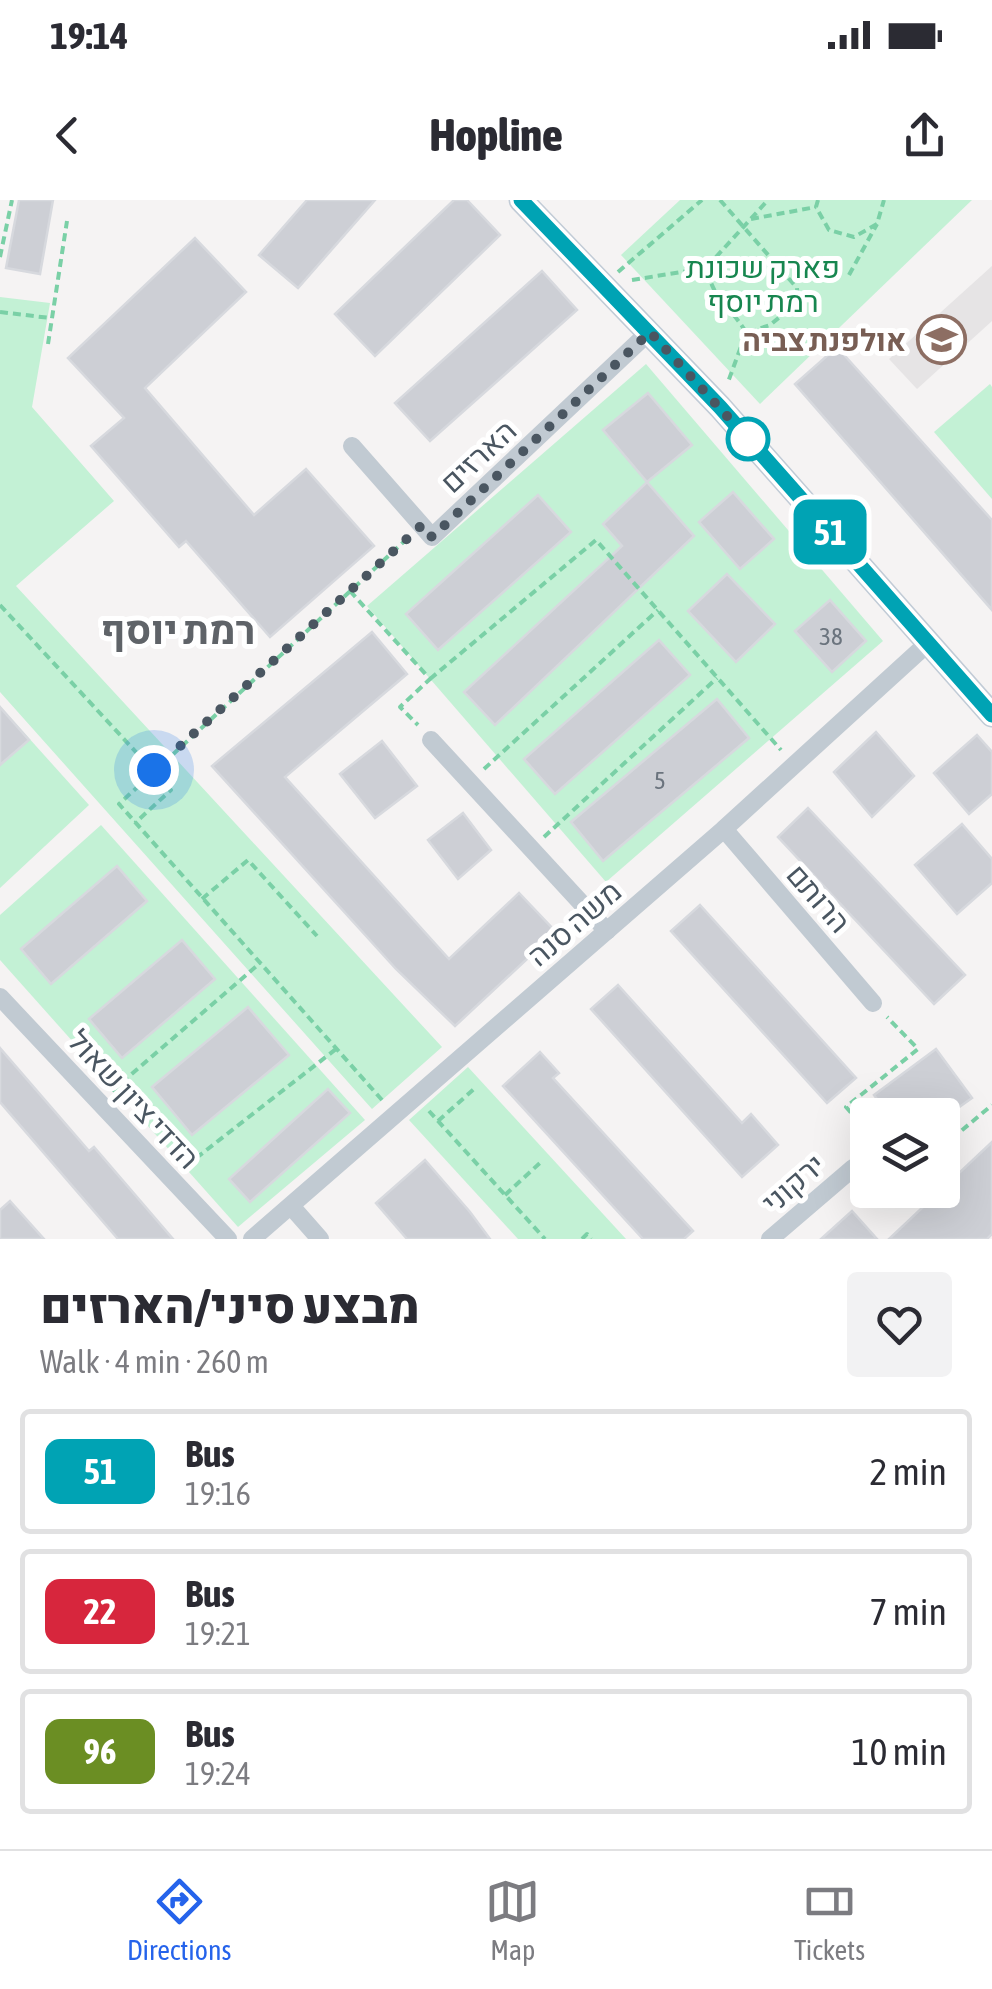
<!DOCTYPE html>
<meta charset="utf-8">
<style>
body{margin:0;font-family:"Asap Condensed",Heebo,sans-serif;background:#f2f2f3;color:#2b2b33;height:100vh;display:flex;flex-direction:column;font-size:38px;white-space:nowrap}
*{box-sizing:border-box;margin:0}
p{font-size:32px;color:#7c7c81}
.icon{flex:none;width:55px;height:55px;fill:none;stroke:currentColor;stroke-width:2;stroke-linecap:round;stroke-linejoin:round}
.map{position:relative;height:1039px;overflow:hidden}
.panel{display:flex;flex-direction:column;background:#fff;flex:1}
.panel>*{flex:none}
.badge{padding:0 20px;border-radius:15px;font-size:35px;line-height:65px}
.controls{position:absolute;left:850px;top:898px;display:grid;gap:20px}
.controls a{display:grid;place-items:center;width:110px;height:110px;border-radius:10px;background:#fff;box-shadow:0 10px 40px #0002;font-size:50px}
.you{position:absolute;width:50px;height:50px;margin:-25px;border:8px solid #fff;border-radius:50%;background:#1a73e8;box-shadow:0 0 0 15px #1a73e833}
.map>.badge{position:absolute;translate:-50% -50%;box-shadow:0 0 0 5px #fff}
.round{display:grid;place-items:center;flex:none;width:105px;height:105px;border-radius:10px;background:#f2f2f3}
.head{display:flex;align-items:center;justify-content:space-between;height:170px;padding:0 40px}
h1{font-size:48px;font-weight:800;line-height:75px}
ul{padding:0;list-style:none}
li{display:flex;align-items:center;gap:30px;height:125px;margin:0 20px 15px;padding:0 20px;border:5px solid #e1e1e2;border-radius:10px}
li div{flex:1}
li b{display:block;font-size:38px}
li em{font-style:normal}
li .badge{min-width:110px;font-weight:700;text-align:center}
.status{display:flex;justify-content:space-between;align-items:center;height:70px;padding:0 50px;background:#fff;direction:ltr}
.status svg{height:28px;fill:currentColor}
header{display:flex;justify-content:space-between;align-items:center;height:130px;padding:0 40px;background:#fff;font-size:45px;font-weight:800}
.tabs{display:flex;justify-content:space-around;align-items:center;height:140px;border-top:2px solid #e1e1e2;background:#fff;font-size:28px;color:#7c7c81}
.tabs a{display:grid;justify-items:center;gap:5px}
.tabs .selected{color:#2563eb}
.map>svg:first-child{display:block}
</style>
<div class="status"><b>19:14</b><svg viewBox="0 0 49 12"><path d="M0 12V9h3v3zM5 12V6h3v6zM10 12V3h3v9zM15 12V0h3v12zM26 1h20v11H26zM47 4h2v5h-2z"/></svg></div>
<header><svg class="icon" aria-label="back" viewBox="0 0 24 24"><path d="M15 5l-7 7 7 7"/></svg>Hopline<svg class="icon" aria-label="share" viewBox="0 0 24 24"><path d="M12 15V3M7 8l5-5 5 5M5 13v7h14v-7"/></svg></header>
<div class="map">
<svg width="992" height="1039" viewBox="0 0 992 1039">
<rect width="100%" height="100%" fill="#f5f3f3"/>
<polygon fill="#e6e4e5" points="992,66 992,121 917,189 889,159"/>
<g fill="#c3f1d5">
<polygon points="680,0 972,0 760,204 621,55"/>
<polygon points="0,97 50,103 32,207 114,301 16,386 442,847 372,909 0,492"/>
<polygon points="646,164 883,441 606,682 367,406"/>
<polygon points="990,184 992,187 992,299 934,232"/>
<polygon points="0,506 89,605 0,688"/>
<polygon points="101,625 365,920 238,1027 0,760 0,715"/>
<polygon points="468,867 626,1039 518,1039 409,920"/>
</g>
<g fill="#cdcfd5" stroke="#d7d9de" stroke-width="2.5">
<polygon points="19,0 53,0 40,74 6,68"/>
<polygon points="307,0 375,0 298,88 259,55"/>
<polygon points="454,0 467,0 500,35 375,156 335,114"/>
<polygon points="195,38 246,92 145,188 254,315 306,269 374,346 270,437 186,341 179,347 91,246 124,218 68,158"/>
<polygon points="542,71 577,110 430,241 395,203"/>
<polygon points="837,147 992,320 992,410 795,184"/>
<polygon points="648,193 692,245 647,282 603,230"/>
<polygon points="647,282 694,336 495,525 464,492 622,346 603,324"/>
<polygon points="733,292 774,339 740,369 699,322"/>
<polygon points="538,295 571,332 438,450 406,414"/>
<polygon points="727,374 775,424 736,462 688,411"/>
<polygon points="830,400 866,441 832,472 795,431"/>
<polygon points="372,432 407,474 285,577 449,759 519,693 556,732 455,826 396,769 212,566"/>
<polygon points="659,440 690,475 555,594 524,559"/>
<polygon points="717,499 749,538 603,661 571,622"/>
<polygon points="0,507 29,540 0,565"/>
<polygon points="876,532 914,576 872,617 834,572"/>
<polygon points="977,535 992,552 992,594 969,614 934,573"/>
<polygon points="382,541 417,586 375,618 340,574"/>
<polygon points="808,608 965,775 934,804 778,637"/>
<polygon points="463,613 491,650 458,679 428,640"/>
<polygon points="962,624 992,659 992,683 957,714 915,665"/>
<polygon points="117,666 147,701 51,784 21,749"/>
<polygon points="700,705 856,878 827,903 671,731"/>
<polygon points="182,740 215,779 122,858 89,819"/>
<polygon points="618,785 742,923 751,914 778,945 742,977 591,809"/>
<polygon points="248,807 289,855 192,935 152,887"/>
<polygon points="0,848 89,951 94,947 173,1039 118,1039 0,902"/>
<polygon points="936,849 972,898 948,915 889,915 874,895"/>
<polygon points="540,852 559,873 553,878 693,1031 684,1039 643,1039 503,886"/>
<polygon points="328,889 350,913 250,1002 229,979"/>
<polygon points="992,942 992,1034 987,1039 889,1039"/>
<polygon points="425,960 470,1012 490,1039 407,1039 376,1003"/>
<polygon points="10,1001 44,1039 0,1039 0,1010"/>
<polygon points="852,1011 877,1039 821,1039"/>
</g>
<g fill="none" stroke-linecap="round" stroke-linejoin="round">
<g stroke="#7ad0a6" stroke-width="4" stroke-dasharray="8 5" stroke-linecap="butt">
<polyline points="720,0 797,88 798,102 770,125 746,133 728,182"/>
<polyline points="818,0 816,7 829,30 854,37 877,24 884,0"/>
<polyline points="751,19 816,7"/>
<polyline points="0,57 12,0"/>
<polyline points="618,72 702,0"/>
<polyline points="849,75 877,24"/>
<polyline points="632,80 706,68"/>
<polyline points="0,112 50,118"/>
<path d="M746,132C727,102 717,106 706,68L768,0"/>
<polyline points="48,144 67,21"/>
<polyline points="350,391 430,479 400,507 418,525"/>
<polyline points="0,405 171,590 135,623"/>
<polyline points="430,479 596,340 781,550"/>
<polyline points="484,569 658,410"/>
<polyline points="544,637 717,478"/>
<polyline points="202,699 248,660 317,736"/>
<polyline points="112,891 260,763"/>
<polyline points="382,900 119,604 409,337"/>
<polyline points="429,911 545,1039"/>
<polyline points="438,921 474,889"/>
<polyline points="868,932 846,907 918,849 887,817"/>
<polyline points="942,947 992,905"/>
<polyline points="186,966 336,849"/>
<polyline points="877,990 884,997 892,990"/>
<polyline points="505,995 541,962"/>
<polyline points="582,1039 587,1034 591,1039"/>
</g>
<g stroke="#c1cad2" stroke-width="18">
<polyline points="352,246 432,337 649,132"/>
<polyline points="431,540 607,731"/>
<polyline points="724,629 873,803"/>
<polyline points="0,797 228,1039"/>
<polyline points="291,1006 320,1039"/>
<polyline points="252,1039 724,629 928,443"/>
<polyline points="770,1039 853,968"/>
</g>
<polyline stroke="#c1cbd6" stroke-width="25" points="521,0 720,207 992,515"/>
</g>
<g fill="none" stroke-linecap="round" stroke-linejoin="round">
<defs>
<polyline id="line" points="521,0 720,207 992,515"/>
</defs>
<use href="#line" stroke="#fff" stroke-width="22"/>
<use href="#line" stroke="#00a3b4" stroke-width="15"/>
<polyline stroke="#4a5661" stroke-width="10" stroke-dasharray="0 18" points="154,570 422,325 432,337 650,132 748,239"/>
</g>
<defs>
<symbol id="school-ring" viewBox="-11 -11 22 22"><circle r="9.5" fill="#fff" stroke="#8d6e63" stroke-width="1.5"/><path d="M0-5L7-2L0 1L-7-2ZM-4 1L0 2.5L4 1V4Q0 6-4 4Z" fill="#8d6e63"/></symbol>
</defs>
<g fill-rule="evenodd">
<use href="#school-ring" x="914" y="112" width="55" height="55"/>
</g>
<circle fill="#fff" stroke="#00a3b4" stroke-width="5" cx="748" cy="239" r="20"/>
<g text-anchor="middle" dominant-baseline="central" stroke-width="10" stroke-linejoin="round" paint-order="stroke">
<g font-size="25" fill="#6b747e">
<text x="831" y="436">38</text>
<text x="660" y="580">5</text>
</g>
<g font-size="30" fill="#17864f" stroke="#fff">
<text x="763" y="67">פארק שכונת<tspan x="763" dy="34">רמת יוסף</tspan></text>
</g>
<g font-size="30" font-weight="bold" fill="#785e54" stroke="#fff" text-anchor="end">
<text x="906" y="140">אולפנת צביה</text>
</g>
<g font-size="30" fill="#4a5661" stroke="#fff">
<text transform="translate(478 256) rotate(-43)">הארזים</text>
<text transform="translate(819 698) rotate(49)">הרותם</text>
<text transform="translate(574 723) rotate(-41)">משה סנה</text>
<text transform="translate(134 899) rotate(47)">הדדי ציון שאול</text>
<text transform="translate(793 983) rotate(-41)">ירקוני</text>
</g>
<g font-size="40" font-weight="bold" fill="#5f6368" stroke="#fff">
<text x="178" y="429">רמת יוסף</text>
</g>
</g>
</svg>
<div class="controls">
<a><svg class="icon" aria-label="layers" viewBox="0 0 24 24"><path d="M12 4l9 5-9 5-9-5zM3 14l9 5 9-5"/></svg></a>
</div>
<div class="you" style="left:154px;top:570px"></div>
<b class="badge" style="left:830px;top:332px;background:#00a3b4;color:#fff">51</b>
</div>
<section class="panel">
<div class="head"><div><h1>מבצע סיני/הארזים</h1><p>Walk · 4 min · 260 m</p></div><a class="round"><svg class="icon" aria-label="heart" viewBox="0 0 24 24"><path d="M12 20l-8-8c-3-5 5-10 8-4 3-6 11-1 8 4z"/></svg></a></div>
<ul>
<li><span class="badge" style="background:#00a3b4;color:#fff">51</span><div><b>Bus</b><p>19:16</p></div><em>2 min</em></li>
<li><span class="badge" style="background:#d7263d;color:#fff">22</span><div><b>Bus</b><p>19:21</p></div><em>7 min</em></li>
<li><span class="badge" style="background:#6b8e23;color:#fff">96</span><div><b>Bus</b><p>19:24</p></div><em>10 min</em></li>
</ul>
</section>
<nav class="tabs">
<a class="selected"><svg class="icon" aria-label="directions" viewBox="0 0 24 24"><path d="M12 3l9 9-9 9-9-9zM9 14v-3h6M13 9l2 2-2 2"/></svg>Directions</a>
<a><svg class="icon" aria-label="map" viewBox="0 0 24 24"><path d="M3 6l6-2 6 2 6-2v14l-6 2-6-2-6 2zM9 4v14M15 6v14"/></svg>Map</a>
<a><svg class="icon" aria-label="tickets" viewBox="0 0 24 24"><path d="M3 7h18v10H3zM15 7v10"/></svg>Tickets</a>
</nav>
